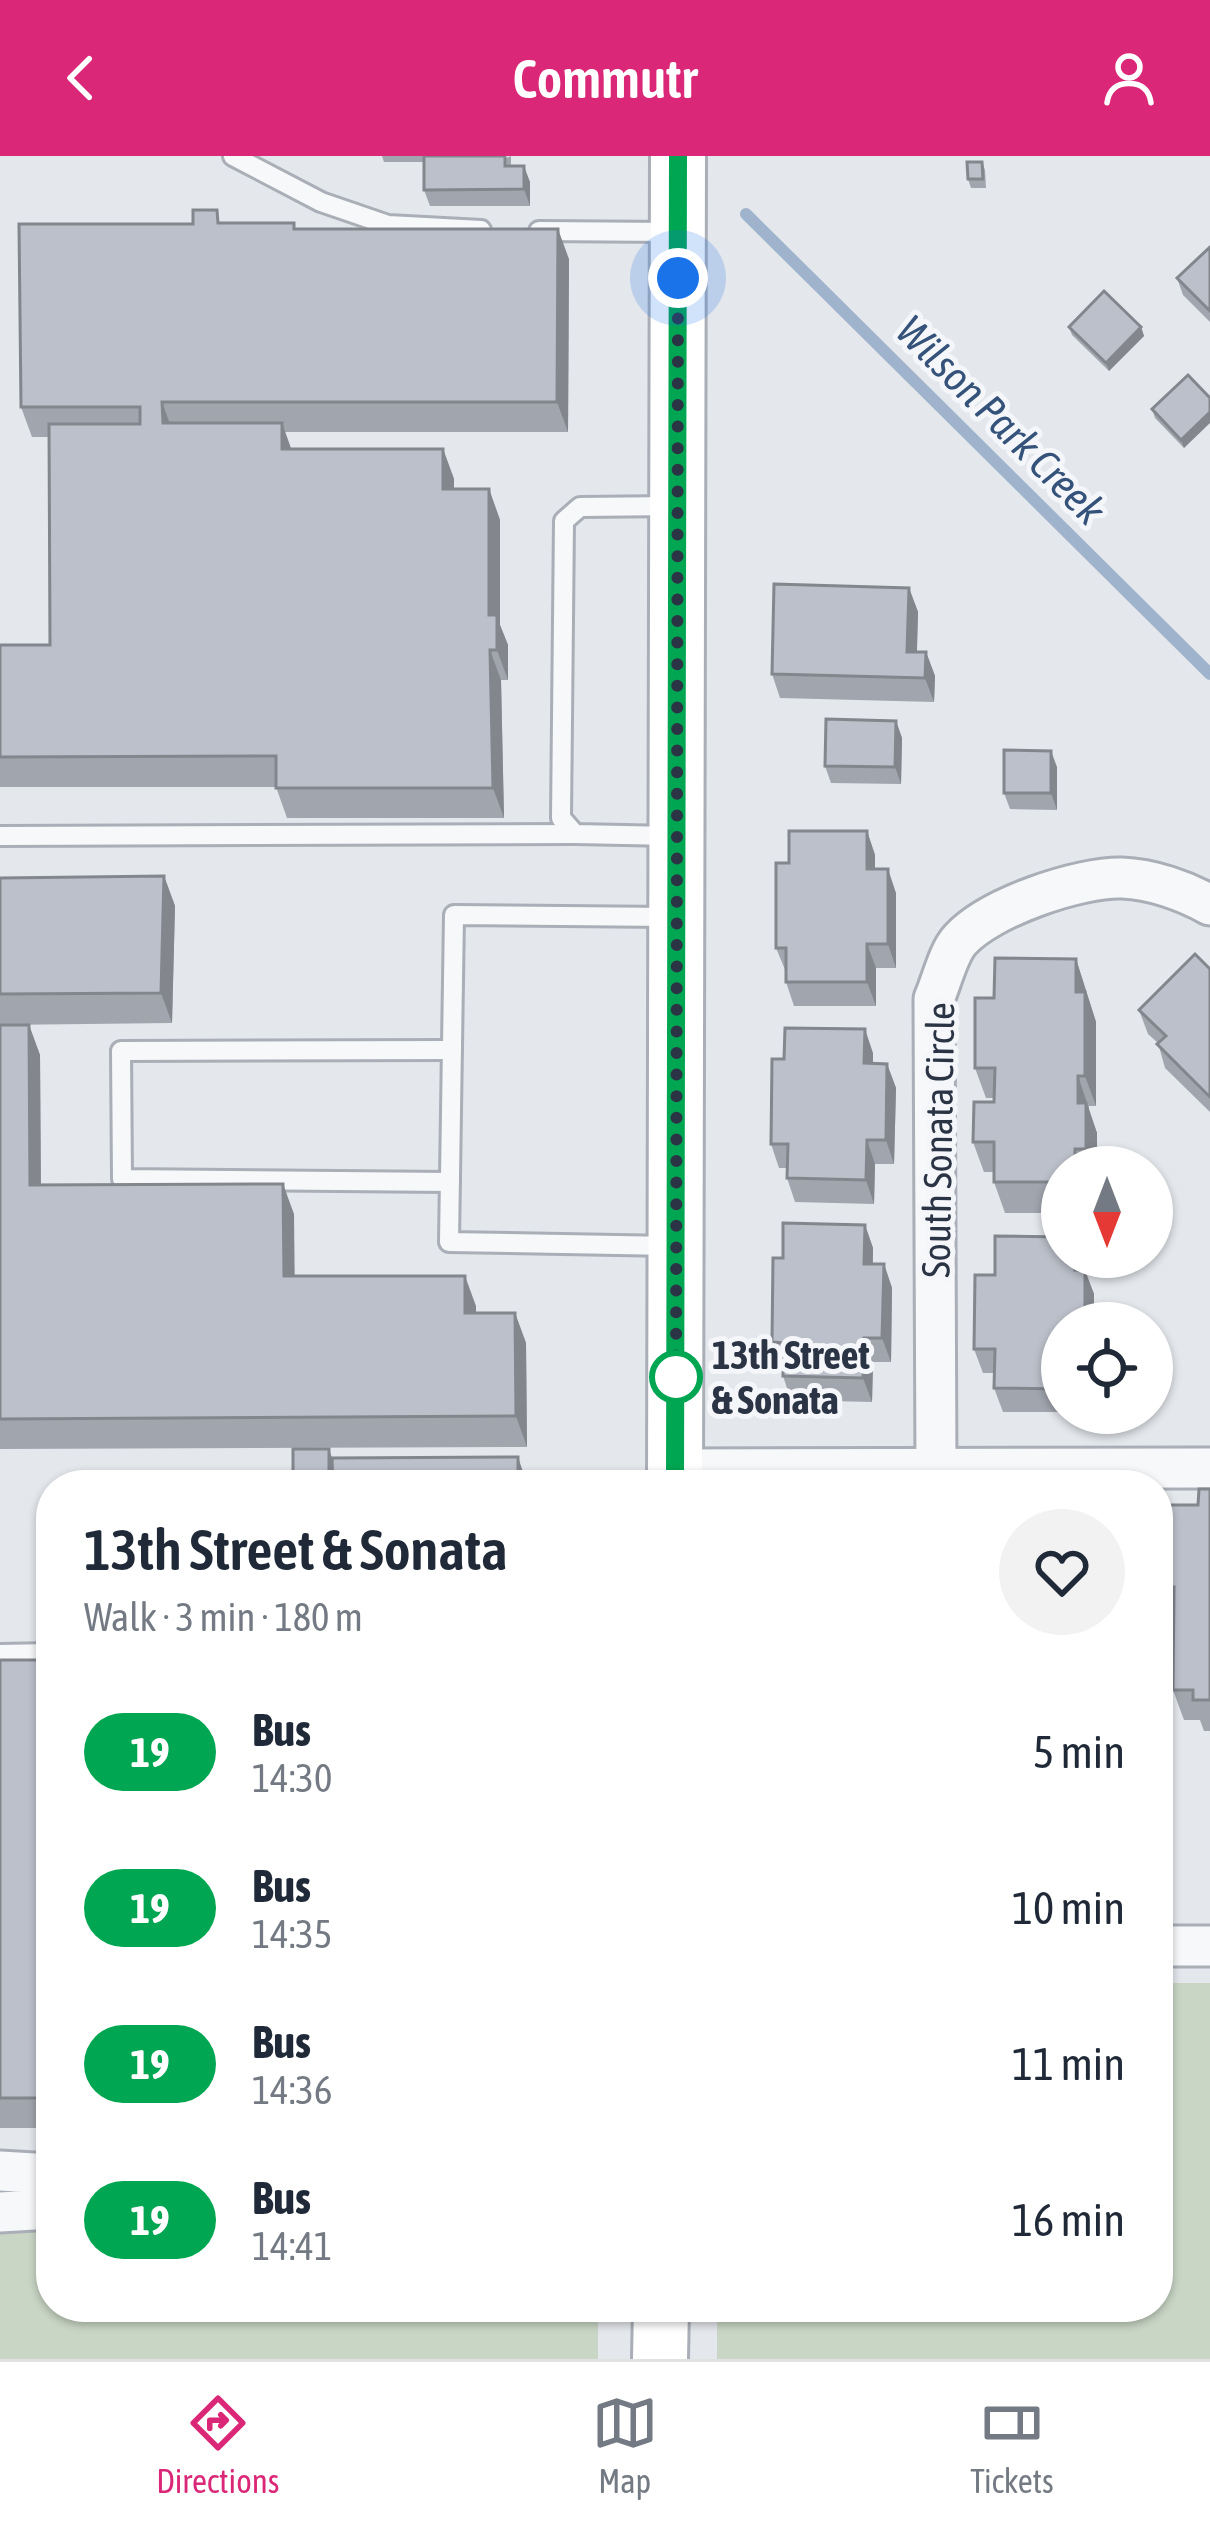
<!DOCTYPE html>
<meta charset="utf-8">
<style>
body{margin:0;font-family:"Asap Condensed",sans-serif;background:#f2f2f3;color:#1f2937;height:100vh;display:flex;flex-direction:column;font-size:45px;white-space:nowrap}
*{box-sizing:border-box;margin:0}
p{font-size:39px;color:#747a83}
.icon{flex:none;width:66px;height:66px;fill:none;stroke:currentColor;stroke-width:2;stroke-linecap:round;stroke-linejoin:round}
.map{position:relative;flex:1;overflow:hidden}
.sheet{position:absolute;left:36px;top:1314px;width:1137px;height:852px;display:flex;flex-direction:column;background:#fff;border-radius:48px;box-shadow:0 3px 9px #0004}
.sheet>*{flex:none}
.badge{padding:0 24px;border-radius:39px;font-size:42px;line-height:78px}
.needle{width:78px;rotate:180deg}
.fabs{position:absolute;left:1041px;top:990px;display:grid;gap:24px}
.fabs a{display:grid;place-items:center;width:132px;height:132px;border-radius:50%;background:#fff;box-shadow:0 3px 9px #0004;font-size:60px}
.you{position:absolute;width:60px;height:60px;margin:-30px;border:9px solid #fff;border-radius:50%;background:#1a73e8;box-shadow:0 0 0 18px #1a73e833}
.map>.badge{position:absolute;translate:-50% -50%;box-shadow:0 0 0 6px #fff}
.round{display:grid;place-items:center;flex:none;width:126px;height:126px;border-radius:63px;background:#f2f2f3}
.headline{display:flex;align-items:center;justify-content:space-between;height:204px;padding:0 48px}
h1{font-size:57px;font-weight:600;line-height:90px}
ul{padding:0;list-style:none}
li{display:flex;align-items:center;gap:36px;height:156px;padding:0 48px}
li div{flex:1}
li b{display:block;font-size:45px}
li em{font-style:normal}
li .badge{min-width:132px;font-weight:700;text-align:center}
header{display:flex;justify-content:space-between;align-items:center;height:156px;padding:0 48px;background:#db2777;color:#fff;font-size:54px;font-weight:600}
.menu{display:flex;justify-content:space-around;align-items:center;height:168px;border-top:3px solid #e0e1e3;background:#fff;font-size:33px;color:#747a83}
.menu a{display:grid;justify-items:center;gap:6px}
.menu .selected{color:#db2777}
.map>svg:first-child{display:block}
</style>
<header><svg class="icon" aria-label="back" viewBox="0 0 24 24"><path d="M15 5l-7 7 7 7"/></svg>Commutr<svg class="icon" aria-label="person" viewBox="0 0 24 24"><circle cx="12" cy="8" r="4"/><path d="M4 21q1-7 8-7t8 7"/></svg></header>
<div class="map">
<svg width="1210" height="2203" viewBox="0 0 1210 2203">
<rect width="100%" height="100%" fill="#e4e7ec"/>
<g fill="#c9d6c5">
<polygon points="1158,1827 1210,1827 1210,2203 717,2203 717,2151 1158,2151"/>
<polygon points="0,2076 51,2076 51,2151 598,2151 598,2203 0,2203"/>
</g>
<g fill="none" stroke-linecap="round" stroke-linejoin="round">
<polyline stroke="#9fb4cc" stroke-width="12" points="746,58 1210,518"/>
<defs>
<g id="lane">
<polyline points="233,0 321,46 388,69 481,74"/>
<polyline points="539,75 673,76"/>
<polyline points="0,680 575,678"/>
<polyline points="672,680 575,678 561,662 564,365 580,351 674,350"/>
<polyline points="670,761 454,759 449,1086 672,1090"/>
<polyline points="450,1026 122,1023 121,895 452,894"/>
<polyline points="0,1498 51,1497"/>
</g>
<g id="street">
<polyline points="676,1313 1210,1312"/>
<path d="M936,1313L934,843C942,825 948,797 960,784C990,751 1079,721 1122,722C1152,723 1185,735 1210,749"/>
<polyline points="1158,1790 1210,1790"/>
<polyline points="0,2015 51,2018"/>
<polyline points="0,2056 51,2053"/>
</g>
<g id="secondary">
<polyline points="675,1329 678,0"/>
<polyline points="660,2203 661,2151"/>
</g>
</defs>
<use href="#lane" stroke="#a9aeb7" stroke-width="24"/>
<use href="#street" stroke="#a9aeb7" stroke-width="45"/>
<use href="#secondary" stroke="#a9aeb7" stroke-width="60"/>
<use href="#lane" stroke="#f7f8fa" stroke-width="18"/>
<use href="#street" stroke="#f7f8fa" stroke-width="39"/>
<use href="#secondary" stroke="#fff" stroke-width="54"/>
</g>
<g fill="#a1a5ae">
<polygon points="382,0 423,0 423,6 384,6"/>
<polygon points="511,0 511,10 530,26 530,50 430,50 424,34"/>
<polygon points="982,6 985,14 986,32 971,32 968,23"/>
<polygon points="222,67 569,103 568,276 285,276 291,293 443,293 454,323 454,333 489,333 500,364 500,469 508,489 508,524 501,524 504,662 287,662 276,631 0,631 0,489 50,489 49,281 32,281 21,251 193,68"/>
<polygon points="1210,91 1210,166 1183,139 1177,122"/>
<polygon points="1069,171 1141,171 1144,180 1109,215 1072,179"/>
<polygon points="1210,242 1184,292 1155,262 1152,253"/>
<polygon points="909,432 918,456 917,496 926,496 935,520 934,546 780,542 772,518"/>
<polygon points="896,565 902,582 901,628 831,627 825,610"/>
<polygon points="1057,611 1057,654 1010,653 1004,637"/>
<polygon points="867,675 875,699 875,713 896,737 896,812 876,812 876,850 794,850 786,826 786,816 776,792 789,707"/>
<polygon points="164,720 175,750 172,867 0,869 0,722"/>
<polygon points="1076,803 1096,866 1096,950 1089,950 1089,955 1097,977 1097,1011 1062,1011 1062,1057 1005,1057 994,1026 994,1016 984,1016 973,986 994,946 994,942 986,942 975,912 994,842"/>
<polygon points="1210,813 1210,956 1165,912 1158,887 1148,878 1139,854"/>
<polygon points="0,869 29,869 40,899 41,1029 294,1058 294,1120 476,1150 476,1157 515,1157 526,1187 527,1291 0,1293"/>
<polygon points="873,897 873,908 887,908 896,932 894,1008 875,1008 874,1048 795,1046 787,1022 787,1012 779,1012 771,988"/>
<polygon points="865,1069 873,1092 873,1108 884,1108 892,1132 891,1206 873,1206 872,1246 791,1244 783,1220 783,1210 780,1210 772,1186 783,1102"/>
<polygon points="1062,1101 1083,1101 1084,1114 1094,1138 1062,1167 1062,1256 1003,1256 994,1232 994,1217 983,1217 974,1193 995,1119"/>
<polygon points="1210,1333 1210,1575 1204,1575 1200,1564 1184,1564 1173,1534 1174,1461 1158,1461 1158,1349 1198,1349"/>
<rect x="0" y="1504" width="51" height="468"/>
</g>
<g fill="#83868d">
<polygon points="524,10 530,26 530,50 524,33"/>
<polygon points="558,73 569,103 568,276 557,246"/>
<polygon points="1141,171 1144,180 1109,215 1106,207"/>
<polygon points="162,246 173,276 163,267"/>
<polygon points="1210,256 1210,267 1184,292 1181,284"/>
<polygon points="282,267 293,298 282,293"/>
<polygon points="443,293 454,323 454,364 443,333"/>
<polygon points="489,333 500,364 500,469 508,489 508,524 497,494 489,459"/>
<polygon points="909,432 918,456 916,520 907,496"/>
<polygon points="490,494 501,524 504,662 493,632"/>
<polygon points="926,496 935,520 934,546 925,522"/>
<polygon points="896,565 902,582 901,628 895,611"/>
<polygon points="1051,595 1057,611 1057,654 1051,637"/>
<polygon points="867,675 875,699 875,737 867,713"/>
<polygon points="888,713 896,737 896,812 888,788"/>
<polygon points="164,720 175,750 172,867 161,837"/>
<polygon points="867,788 876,812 876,850 867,826"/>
<polygon points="1076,803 1096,866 1096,950 1085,920 1076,836"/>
<polygon points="29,869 40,899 41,1059 30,1029"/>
<polygon points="865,873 873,897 873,931 864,907"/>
<polygon points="887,908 896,932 894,1008 886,984"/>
<polygon points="1078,920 1097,977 1097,1011 1092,1011 1086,993 1078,947"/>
<polygon points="867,984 875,1008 874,1048 866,1024"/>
<polygon points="283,1028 294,1058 295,1150 284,1120"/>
<polygon points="865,1069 873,1092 872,1131 864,1108"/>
<polygon points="1075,1101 1083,1101 1084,1105 1084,1138 1075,1114"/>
<polygon points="884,1108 892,1132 891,1206 882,1182"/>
<polygon points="1085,1114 1094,1138 1094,1167 1085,1167"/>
<polygon points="465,1120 476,1150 476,1187 465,1157"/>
<polygon points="515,1157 526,1187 527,1291 516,1260"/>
<polygon points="864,1182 873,1206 872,1246 863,1222"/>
<polygon points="329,1293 332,1302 332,1329 329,1329"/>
<polygon points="518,1301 526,1325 526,1329 518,1329"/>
<polygon points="1158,1566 1159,1568 1158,1706"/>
</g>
<g fill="#bbc0ca" stroke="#83868d" stroke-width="3">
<polygon points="424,0 505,0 505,10 524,10 524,33 424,34"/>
<polygon points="967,6 982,6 983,23 968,23"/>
<polygon points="193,54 217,54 218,67 294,67 294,73 558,73 557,246 162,246 163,267 282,267 282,293 443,293 443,333 489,333 489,459 497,459 497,494 490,494 493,632 276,632 276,600 0,601 0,489 50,489 49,268 140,268 140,251 21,251 19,68 193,68"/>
<polygon points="1210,91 1210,155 1177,122"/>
<polygon points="1104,135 1141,171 1106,207 1069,171"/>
<polygon points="1188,219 1210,242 1210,256 1181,284 1152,253"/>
<polygon points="774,428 909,432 907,496 926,496 925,522 772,518"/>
<polygon points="826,563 896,565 895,611 825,610"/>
<polygon points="1004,594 1051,595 1051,637 1004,637"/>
<polygon points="789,675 867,675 867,713 888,713 888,788 867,788 867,826 786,826 786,792 776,792 776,707 789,707"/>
<polygon points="164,720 161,837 0,838 0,722"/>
<polygon points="1195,798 1210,813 1210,941 1157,888 1166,880 1139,854"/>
<polygon points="995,802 1076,803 1076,836 1085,836 1085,920 1078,920 1078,947 1086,947 1086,993 1075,993 1075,1011 1062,1011 1062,1026 994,1026 994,986 973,986 974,946 994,946 995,912 975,912 975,842 994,842"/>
<polygon points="0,869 29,869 30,1029 283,1028 284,1120 465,1120 465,1157 515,1157 516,1260 0,1263"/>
<polygon points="785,872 865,873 864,907 887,908 886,984 867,984 866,1024 787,1022 788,988 771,988 772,903 784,903"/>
<polygon points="783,1067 865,1069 864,1108 884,1108 882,1182 864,1182 863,1222 783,1220 784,1187 772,1186 773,1102 783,1102"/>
<polygon points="995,1080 1062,1081 1062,1101 1075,1101 1075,1114 1085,1114 1085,1167 1062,1167 1062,1233 994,1232 995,1193 974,1193 975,1119 995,1119"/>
<rect x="293" y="1293" width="36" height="36"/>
<polygon points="518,1301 518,1329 333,1329 332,1302"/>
<polygon points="1199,1333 1210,1333 1210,1544 1193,1544 1193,1534 1173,1534 1174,1431 1158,1431 1158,1349 1198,1349"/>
<rect x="0" y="1504" width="51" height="438"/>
</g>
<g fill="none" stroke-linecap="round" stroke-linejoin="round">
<defs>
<polyline id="line" points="675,1329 678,0"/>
</defs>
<use href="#line" stroke="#fff" stroke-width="27"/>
<use href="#line" stroke="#00a651" stroke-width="18"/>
<polyline stroke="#2b3445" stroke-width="12" stroke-dasharray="0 21.6" points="676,1221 678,122"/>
</g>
<circle fill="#fff" stroke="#00a651" stroke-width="6" cx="676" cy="1221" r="24"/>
<g text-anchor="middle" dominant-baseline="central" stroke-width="10" stroke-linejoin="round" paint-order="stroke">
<g font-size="39" fill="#2b3445" stroke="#f4f6f9">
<text transform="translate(938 984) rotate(-89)">South Sonata Circle</text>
</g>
<g font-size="39" font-weight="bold" fill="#2b3445" stroke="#f4f6f9" text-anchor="start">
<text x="712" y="1199">13th Street<tspan x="712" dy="45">&amp; Sonata</tspan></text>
</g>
<g font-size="42" font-style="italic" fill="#34527a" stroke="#f4f6f9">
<text transform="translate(1001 264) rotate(45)">Wilson Park Creek</text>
</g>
</g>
</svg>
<div class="fabs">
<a><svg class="needle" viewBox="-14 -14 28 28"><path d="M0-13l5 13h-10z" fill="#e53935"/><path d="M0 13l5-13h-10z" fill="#747a83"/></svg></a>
<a><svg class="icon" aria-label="locate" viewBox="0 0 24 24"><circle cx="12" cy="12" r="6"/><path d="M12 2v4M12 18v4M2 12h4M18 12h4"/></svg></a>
</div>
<div class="you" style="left:678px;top:122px"></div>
<section class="sheet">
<div class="headline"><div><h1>13th Street &amp; Sonata</h1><p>Walk · 3 min · 180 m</p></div><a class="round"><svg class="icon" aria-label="heart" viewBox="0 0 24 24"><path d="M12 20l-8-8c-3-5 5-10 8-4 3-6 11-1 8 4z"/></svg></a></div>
<ul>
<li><span class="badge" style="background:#00a651;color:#fff">19</span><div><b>Bus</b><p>14:30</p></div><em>5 min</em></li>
<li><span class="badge" style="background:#00a651;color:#fff">19</span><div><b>Bus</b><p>14:35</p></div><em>10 min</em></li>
<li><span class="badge" style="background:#00a651;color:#fff">19</span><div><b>Bus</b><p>14:36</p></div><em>11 min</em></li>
<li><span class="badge" style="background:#00a651;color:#fff">19</span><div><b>Bus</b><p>14:41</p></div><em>16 min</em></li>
</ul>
</section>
</div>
<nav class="menu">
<a class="selected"><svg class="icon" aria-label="directions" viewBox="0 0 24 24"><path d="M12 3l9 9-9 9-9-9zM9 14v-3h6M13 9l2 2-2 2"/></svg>Directions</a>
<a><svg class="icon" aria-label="map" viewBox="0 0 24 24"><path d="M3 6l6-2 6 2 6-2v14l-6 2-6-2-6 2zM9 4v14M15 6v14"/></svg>Map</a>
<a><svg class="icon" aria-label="tickets" viewBox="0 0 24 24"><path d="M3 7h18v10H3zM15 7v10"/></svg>Tickets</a>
</nav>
